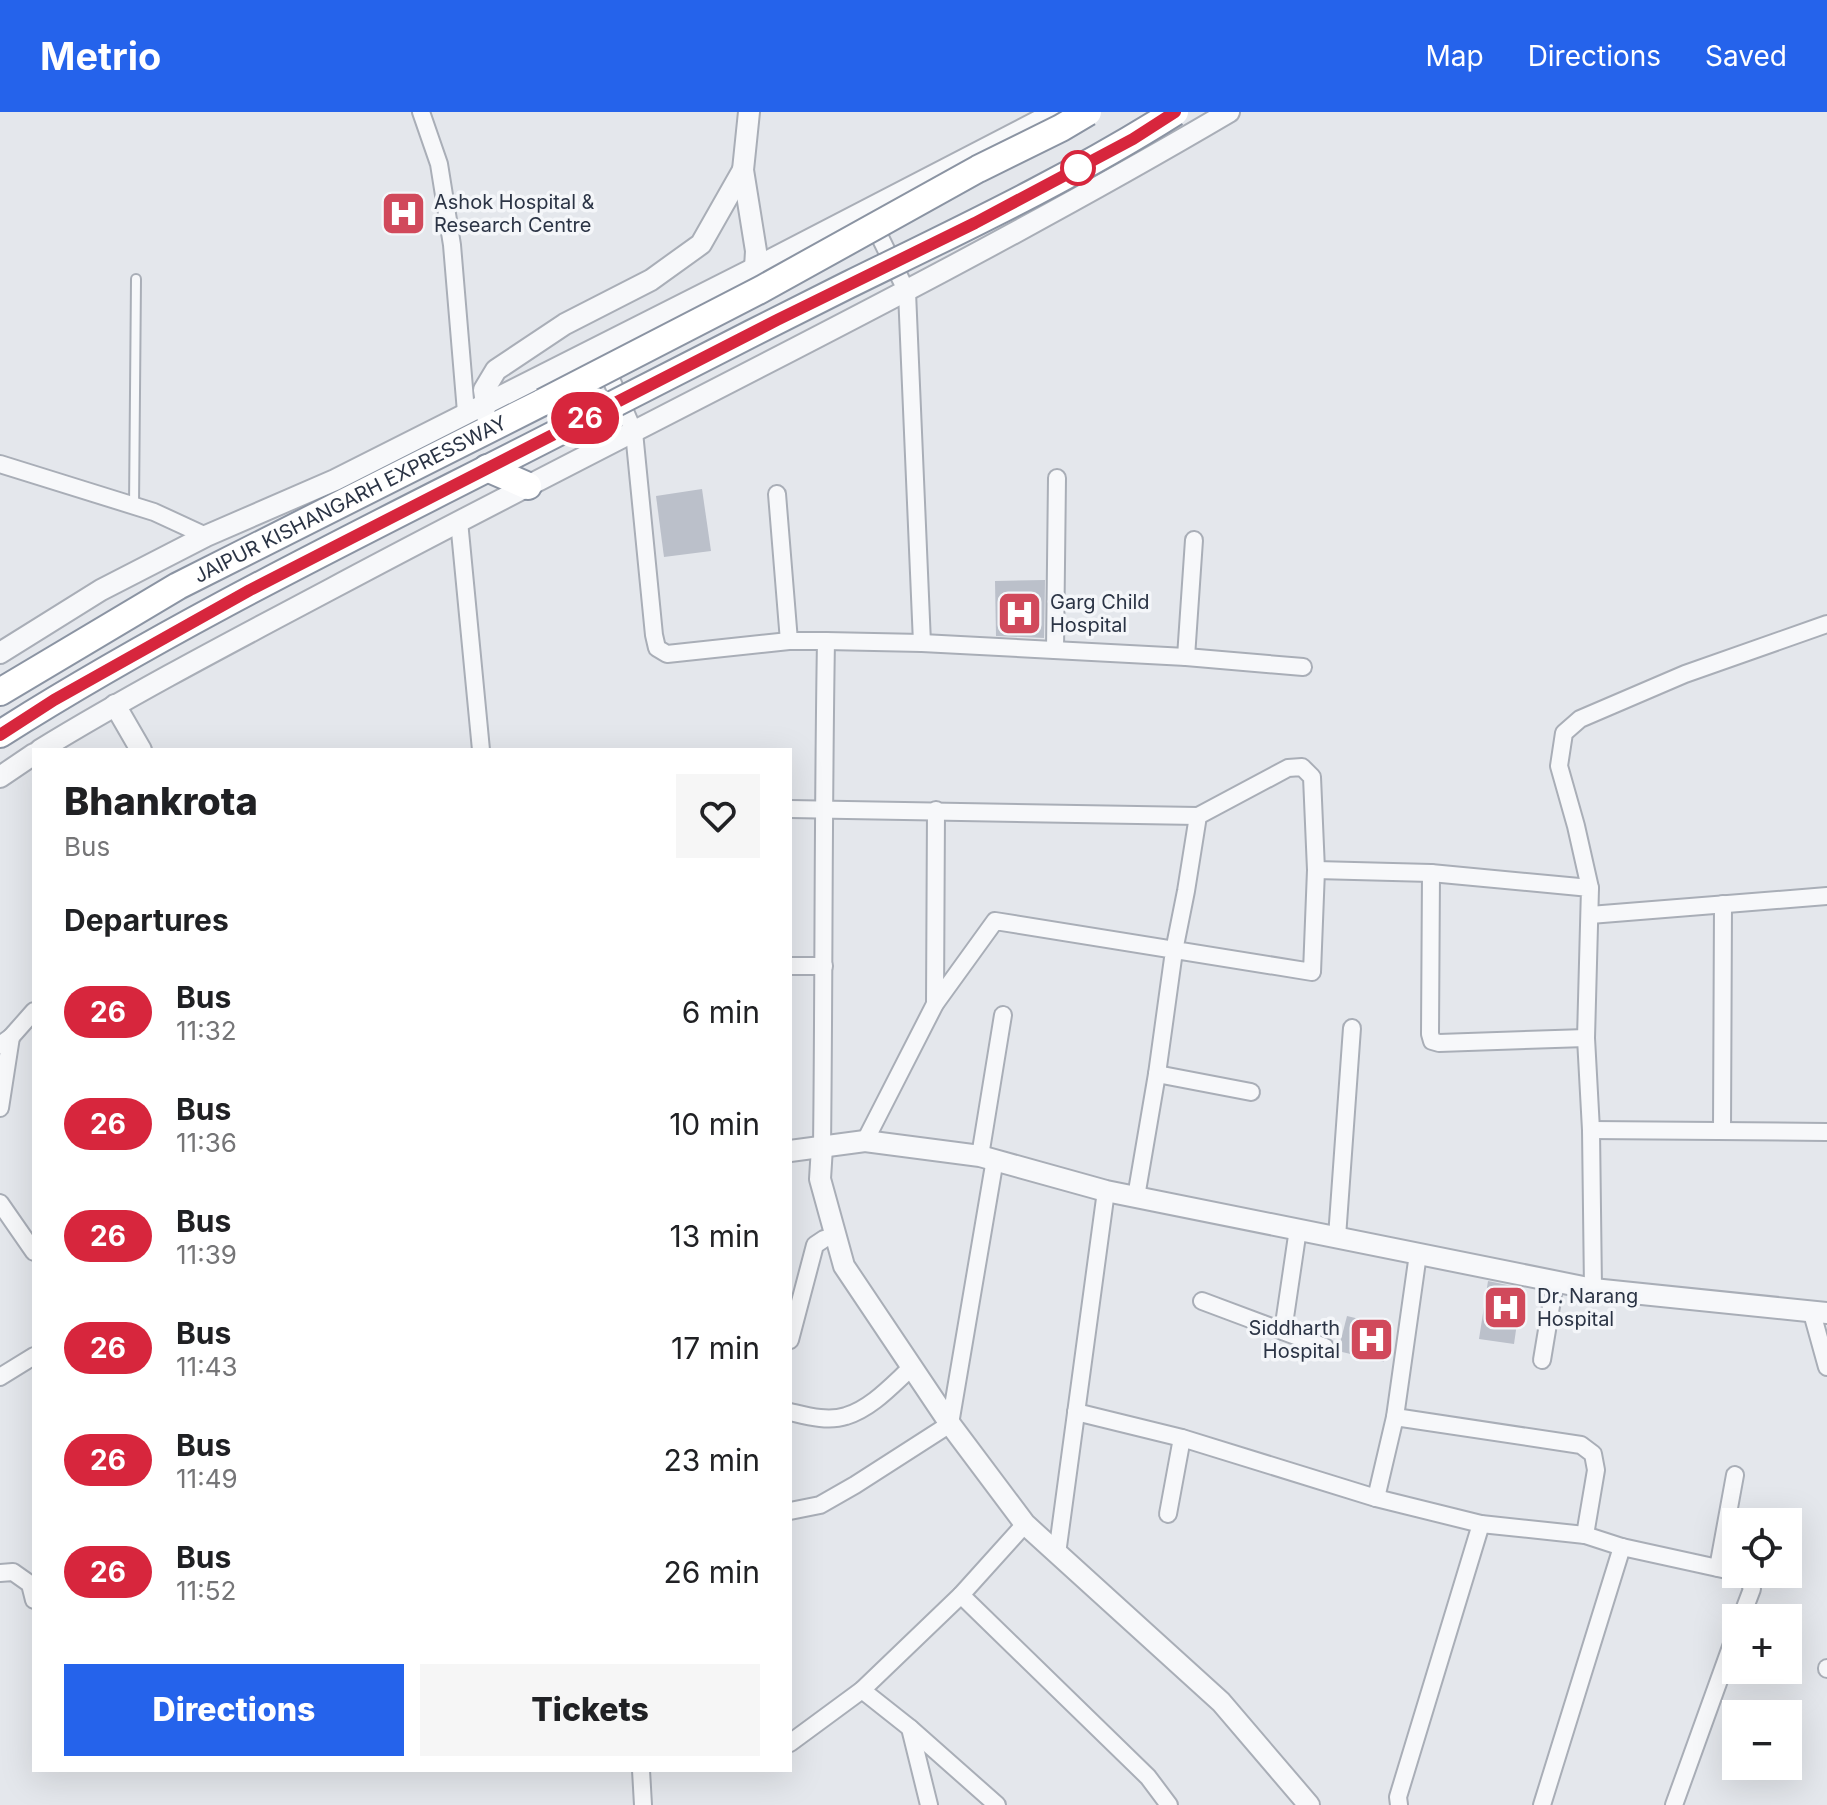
<!DOCTYPE html>
<meta charset="utf-8">
<style>
body{margin:0;font-family:Inter,sans-serif;background:#f6f6f6;color:#202124;height:100vh;display:flex;flex-direction:column;font-size:30px;white-space:nowrap}
*{box-sizing:border-box;margin:0}
p{font-size:26px;color:#757577}
.icon{flex:none;width:44px;height:44px;fill:none;stroke:currentColor;stroke-width:2;stroke-linecap:round;stroke-linejoin:round}
.map{position:relative;flex:1;overflow:hidden}
.side{position:absolute;left:32px;top:636px;width:760px;height:1024px;display:flex;flex-direction:column;background:#fff;border-radius:0px;box-shadow:0 8px 32px #0002}
.side>*{flex:none}
.badge{padding:0 16px;border-radius:26px;font-size:28px;line-height:52px}
.tools{position:absolute;left:1722px;top:1396px;display:grid;gap:16px}
.tools a{display:grid;place-items:center;width:80px;height:80px;border-radius:0px;background:#fff;box-shadow:0 8px 32px #0002;font-size:40px}
.map>.badge{position:absolute;translate:-50% -50%;box-shadow:0 0 0 4px #fff}
h2{padding:0 32px;font-size:30px;line-height:72px}
.round{display:grid;place-items:center;flex:none;width:84px;height:84px;border-radius:0px;background:#f6f6f6}
.overview{display:flex;align-items:center;justify-content:space-between;height:136px;padding:0 32px}
h1{font-size:38px;font-weight:800;line-height:60px}
.primary-button{display:flex;gap:16px;margin-top:auto;padding:16px 32px}
.primary-button a{flex:1;height:92px;border-radius:0px;background:#2563eb;color:#fff;font-size:32px;font-weight:800;line-height:92px;text-align:center}
.primary-button a+a{background:#f6f6f6;color:#202124}
ul{padding:0;list-style:none}
li{display:flex;align-items:center;gap:24px;height:112px;padding:0 32px}
li div{flex:1}
li b{display:block;font-size:30px}
li em{font-style:normal}
li .badge{min-width:88px;font-weight:700;text-align:center}
header{display:flex;align-items:center;gap:48px;box-sizing:border-box;height:112px;padding:0 40px;background:#2563eb;color:#fff}
header strong{font-size:38px}
nav{display:flex;gap:44px;margin-inline-start:auto;font-size:28px}
.map>svg:first-child{display:block}
</style>
<header>
<strong>Metrio</strong>
<nav><a>Map</a><a>Directions</a><a>Saved</a></nav>
</header>
<div class="map">
<svg width="1827" height="1693" viewBox="0 0 1827 1693">
<rect width="100%" height="100%" fill="#e4e7ec"/>
<g fill="#bbc0ca">
<polygon points="702,377 711,439 664,445 656,384"/>
<polygon points="1045,468 1044,526 996,524 995,469"/>
<polygon points="1488,1169 1522,1176 1514,1232 1479,1227"/>
<polygon points="1347,1204 1393,1215 1384,1250 1338,1239"/>
</g>
<g fill="none" stroke-linecap="round" stroke-linejoin="round">
<defs>
<polyline id="service" points="134,394 136,167"/>
<g id="minor">
<polyline points="421,0 439,52 452,133 466,300"/>
<polyline points="872,109 907,180 922,531"/>
<polyline points="604,251 634,320 654,523 657,536 667,542 789,529 826,529 922,531 1186,545 1303,555"/>
<polyline points="0,352 154,400 206,424"/>
<polyline points="777,382 789,529"/>
<polyline points="459,409 481,638"/>
<polyline points="1055,538 1057,366"/>
<polyline points="1186,545 1194,428"/>
<polyline points="790,697 1198,704"/>
<polyline points="1316,758 1431,761 1590,776 1586,926 1591,1018 1593,1177"/>
<polyline points="1431,761 1430,922 1432,929 1439,931 1586,926"/>
<polyline points="1590,776 1576,714 1559,654 1564,621 1580,607 1685,562 1827,512"/>
<polyline points="1590,803 1827,784"/>
<polyline points="790,854 824,854"/>
<polyline points="935,892 936,698"/>
<polyline points="11,925 34,899"/>
<polyline points="0,933 11,925 0,996"/>
<polyline points="1157,962 1251,980"/>
<polyline points="1591,1018 1827,1020"/>
<polyline points="1722,1019 1723,792"/>
<polyline points="865,1029 935,892 995,809 1312,860 1316,758 1312,665 1302,655 1288,656 1198,704 1186,779 1174,839 1157,962 1136,1085"/>
<path d="M822,1035C824,866 823,698 826,529"/>
<polyline points="980,1044 1003,903"/>
<polyline points="0,1091 34,1140"/>
<polyline points="1337,1125 1352,916"/>
<polyline points="1202,1189 1325,1235"/>
<polyline points="1812,1201 1827,1255"/>
<polyline points="1283,1219 1298,1117"/>
<polyline points="790,1228 815,1133 824,1127 836,1124"/>
<polyline points="1542,1248 1555,1170"/>
<polyline points="0,1265 34,1244"/>
<path d="M790,1300C807,1304 828,1310 846,1304C872,1296 892,1273 912,1255"/>
<polyline points="1076,1300 1182,1326 1376,1386 1481,1412 1585,1423 1622,1435 1736,1460"/>
<polyline points="1395,1305 1418,1142"/>
<polyline points="1376,1386 1395,1305 1581,1333 1593,1342 1596,1358 1585,1423"/>
<polyline points="790,1399 820,1393 855,1373 950,1312 995,1047"/>
<polyline points="1168,1402 1182,1326"/>
<polyline points="1057,1442 1106,1079"/>
<polyline points="1718,1456 1735,1363"/>
<polyline points="0,1461 13,1460 30,1472 34,1488"/>
<polyline points="1741,1462 1747,1464 1752,1477 1741,1506"/>
<polyline points="961,1483 1148,1665 1169,1693"/>
<polyline points="1827,1557 1827,1556"/>
<polyline points="862,1578 910,1616 997,1693"/>
<polyline points="910,1616 929,1693"/>
<polyline points="790,1631 862,1578 961,1483 1025,1412"/>
<polyline points="641,1658 643,1693"/>
<polyline points="1399,1693 1398,1685 1481,1412"/>
<polyline points="1542,1693 1622,1435"/>
<polyline points="1674,1693 1736,1521"/>
</g>
<g id="tertiary">
<polyline points="749,0 743,58 756,139 755,156"/>
<polyline points="484,300 486,291 484,278 496,258 565,212 651,168 701,132 743,58"/>
<polyline points="0,541 101,478 206,424 335,368 755,156 1056,0"/>
<polyline points="115,593 141,638"/>
<path d="M40,638C135,580 233,529 331,477C630,317 937,172 1229,0"/>
<polyline points="0,665 34,642"/>
<polyline points="822,1035 820,1067 844,1154 950,1312 1025,1412 1221,1590 1309,1693"/>
<polyline points="790,1039 865,1029 980,1044 1106,1079 1593,1177 1827,1201"/>
</g>
<g id="trunk">
<polyline points="487,356 528,374"/>
<path id="s1" d="M0,580L178,474L543,290"/>
<path d="M0,622C180,508 372,416 561,319"/>
</g>
</defs>
<use href="#service" stroke="#a9aeb7" stroke-width="12"/>
<use href="#minor" stroke="#a9aeb7" stroke-width="20"/>
<use href="#tertiary" stroke="#a9aeb7" stroke-width="24"/>
<use href="#trunk" stroke="#8b94a3" stroke-width="30"/>
<use href="#service" stroke="#f7f8fa" stroke-width="8"/>
<use href="#minor" stroke="#f7f8fa" stroke-width="16"/>
<use href="#tertiary" stroke="#f7f8fa" stroke-width="20"/>
<use href="#trunk" stroke="#fff" stroke-width="26"/>
<defs>
<g id="trunk-bridge">
<polyline points="543,290 762,177 978,57 1061,16 1088,0"/>
<path d="M561,319C656,270 752,221 848,173C958,119 1071,66 1175,0"/>
</g>
</defs>
<use href="#trunk-bridge" stroke="#8b94a3" stroke-width="30" stroke-linecap="butt"/>
<use href="#trunk-bridge" stroke="#fff" stroke-width="26"/>
</g>
<g fill="none" stroke-linecap="round" stroke-linejoin="round">
<defs>
<polyline id="line" points="0,623 54,588 250,478 777,208 975,111 1133,27 1175,0"/>
</defs>
<use href="#line" stroke="#fff" stroke-width="18"/>
<use href="#line" stroke="#d7263d" stroke-width="12"/>
</g>
<defs>
<symbol id="hospital-square" viewBox="-11 -11 22 22"><rect x="-9" y="-9" width="18" height="18" rx="4" fill="#d1495b" stroke="#f4f6f9"/><path d="M-5-5h3v3.5h4V-5h3V5h-3V1.5h-4V5h-3Z" fill="#fff"/></symbol>
</defs>
<g fill-rule="evenodd">
<use href="#hospital-square" x="378" y="76" width="51" height="51"/>
<use href="#hospital-square" x="994" y="476" width="51" height="51"/>
<use href="#hospital-square" x="1480" y="1170" width="51" height="51"/>
<use href="#hospital-square" x="1346" y="1202" width="51" height="51"/>
</g>
<circle fill="#fff" stroke="#d7263d" stroke-width="4" cx="1078" cy="56" r="16"/>
<g text-anchor="middle" dominant-baseline="central" stroke-width="7" stroke-linejoin="round" paint-order="stroke">
<g font-size="20" fill="#2b3445" stroke="#f4f6f9" text-anchor="start">
<text x="434" y="90">Ashok Hospital &amp;<tspan x="434" dy="23">Research Centre</tspan></text>
<text x="1050" y="490">Garg Child<tspan x="1050" dy="23">Hospital</tspan></text>
<text x="1537" y="1184">Dr. Narang<tspan x="1537" dy="23">Hospital</tspan></text>
<text x="1340" y="1216" text-anchor="end">Siddharth<tspan x="1340" dy="23">Hospital</tspan></text>
</g>
<g font-size="20" fill="#2b3445" stroke="#f4f6f9">
<text stroke="none"><textPath href="#s1" startOffset="400">JAIPUR KISHANGARH EXPRESSWAY</textPath></text>
</g>
</g>
</svg>
<div class="tools">
<a><svg class="icon" aria-label="locate" viewBox="0 0 24 24"><circle cx="12" cy="12" r="6"/><path d="M12 2v4M12 18v4M2 12h4M18 12h4"/></svg></a>
<a>+</a>
<a>−</a>
</div>
<b class="badge" style="left:585px;top:306px;background:#d7263d;color:#fff">26</b>
<section class="side">
<div class="overview"><div><h1>Bhankrota</h1><p>Bus</p></div><a class="round"><svg class="icon" aria-label="heart" viewBox="0 0 24 24"><path d="M12 20l-8-8c-3-5 5-10 8-4 3-6 11-1 8 4z"/></svg></a></div>
<h2>Departures</h2>
<ul>
<li><span class="badge" style="background:#d7263d;color:#fff">26</span><div><b>Bus</b><p>11:32</p></div><em>6 min</em></li>
<li><span class="badge" style="background:#d7263d;color:#fff">26</span><div><b>Bus</b><p>11:36</p></div><em>10 min</em></li>
<li><span class="badge" style="background:#d7263d;color:#fff">26</span><div><b>Bus</b><p>11:39</p></div><em>13 min</em></li>
<li><span class="badge" style="background:#d7263d;color:#fff">26</span><div><b>Bus</b><p>11:43</p></div><em>17 min</em></li>
<li><span class="badge" style="background:#d7263d;color:#fff">26</span><div><b>Bus</b><p>11:49</p></div><em>23 min</em></li>
<li><span class="badge" style="background:#d7263d;color:#fff">26</span><div><b>Bus</b><p>11:52</p></div><em>26 min</em></li>
</ul>
<div class="primary-button"><a>Directions</a><a>Tickets</a></div>
</section>
</div>
